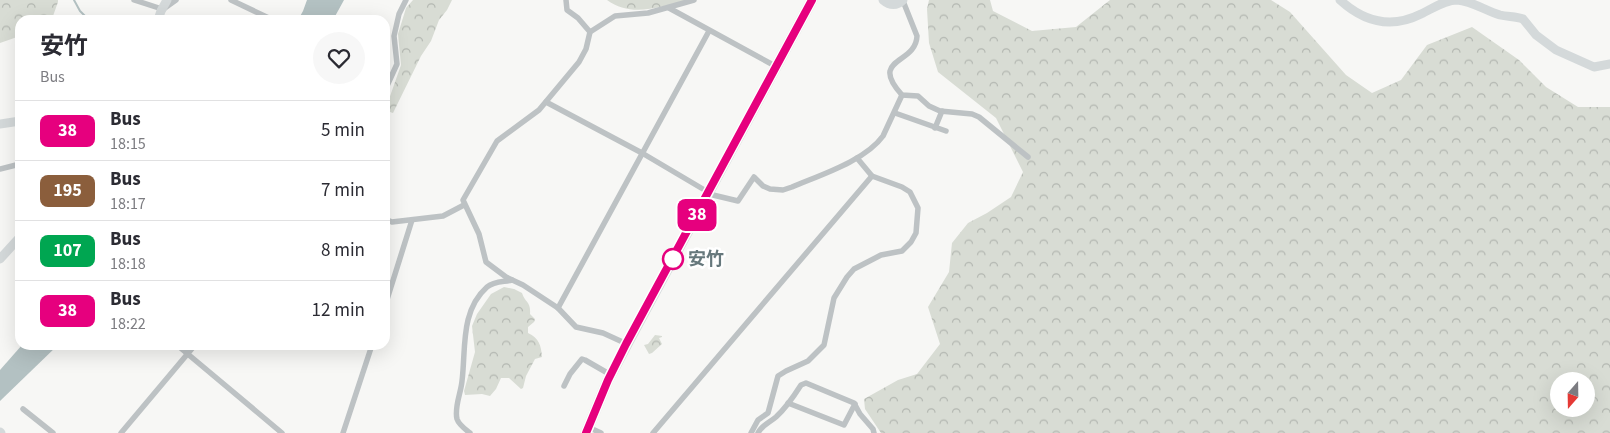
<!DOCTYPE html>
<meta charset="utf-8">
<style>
body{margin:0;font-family:"Source Sans 3","Noto Sans JP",sans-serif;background:#f7f7f7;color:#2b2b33;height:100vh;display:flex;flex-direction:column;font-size:19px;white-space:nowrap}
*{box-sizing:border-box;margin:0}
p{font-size:16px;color:#7c7c81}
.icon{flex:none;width:28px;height:28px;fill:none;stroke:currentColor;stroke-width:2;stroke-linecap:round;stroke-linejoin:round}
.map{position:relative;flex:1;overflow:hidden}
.sheet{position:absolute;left:15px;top:15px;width:375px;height:335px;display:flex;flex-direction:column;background:#fff;border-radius:15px;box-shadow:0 5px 20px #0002}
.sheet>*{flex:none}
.badge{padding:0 10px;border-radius:8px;font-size:18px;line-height:32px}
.needle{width:32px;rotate:200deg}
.controls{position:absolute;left:1550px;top:372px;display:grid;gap:10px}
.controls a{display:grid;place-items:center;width:45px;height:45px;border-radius:50%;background:#fff;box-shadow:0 5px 20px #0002;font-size:25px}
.map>.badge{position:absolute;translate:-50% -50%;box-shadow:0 0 0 2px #fff}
.round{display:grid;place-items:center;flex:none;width:52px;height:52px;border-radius:26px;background:#f7f7f7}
.head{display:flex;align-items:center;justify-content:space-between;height:85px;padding:0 25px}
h1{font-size:24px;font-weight:700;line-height:38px}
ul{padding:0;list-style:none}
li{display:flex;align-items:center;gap:15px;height:60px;padding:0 25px;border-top:1px solid #e1e1e2}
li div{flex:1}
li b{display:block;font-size:19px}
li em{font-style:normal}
li .badge{min-width:55px;font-weight:700;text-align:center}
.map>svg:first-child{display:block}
</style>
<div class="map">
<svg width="1610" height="433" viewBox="0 0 1610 433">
<defs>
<pattern id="forest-crowns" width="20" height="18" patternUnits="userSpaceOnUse" patternTransform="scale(1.25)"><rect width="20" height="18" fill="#d8dcd4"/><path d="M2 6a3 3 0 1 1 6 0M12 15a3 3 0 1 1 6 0" fill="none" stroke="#b3b7b1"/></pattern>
</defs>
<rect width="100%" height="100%" fill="#f7f7f5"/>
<g fill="url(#forest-crowns)" fill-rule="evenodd">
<polygon points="0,0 58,0 58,2 53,16 49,20 20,20 20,36 0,43"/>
<polygon points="413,0 452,0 447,10 439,20 431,41 421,56 393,113 390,112 388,102 401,65 398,34 406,8"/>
<path d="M607,0H687C660,7 631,18 607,0Z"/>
<path d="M929,0H990L993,11L1032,31L1076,27L1110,0H1271L1290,12L1346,75L1372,93L1401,80L1427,45L1472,27L1519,60L1546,87L1578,107H1610V433H881L865,409L864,399L898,380L917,374L940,344L928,307L949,272L952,243L968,223L987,213L1011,197L1023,172L996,118L938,72L929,43L927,9ZM1559,381H1586V409H1559Z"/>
<path d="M504,287L514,289L522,293C525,303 531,301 530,314L535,319L534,322L528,327V333C539,338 541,345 542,357L535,359L526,376L523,388L521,389L509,378H501L496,389L490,396L482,394L465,395L464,391L475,352L472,326L477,314L491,294Z"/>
<polygon points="655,335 662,336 662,337 659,338 662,344 652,353 649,354 644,345 648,344"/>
</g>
<g fill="#b3c1c2">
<polygon points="307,0 344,0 333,20 298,20 303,11"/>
<polygon points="22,345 58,345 0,401 0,370"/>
</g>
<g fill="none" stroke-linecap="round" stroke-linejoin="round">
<polyline stroke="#b3c1c2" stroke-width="2" points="74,0 80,11 89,20"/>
<g stroke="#bdc2c4" stroke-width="5.5">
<polyline points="134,0 162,9"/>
<polyline points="231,0 273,20"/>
<polyline points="566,0 567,10 578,18 590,32"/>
<path d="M903,1L917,36C916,65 868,57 902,95L918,96L929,106L940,111L972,114L979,117L1028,157"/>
<polyline points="669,8 777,67"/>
<polyline points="162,10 176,0"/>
<polyline points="385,95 386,88 397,64 394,36 399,14 406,0"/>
<path d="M546,102L642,153L713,195L738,201L754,177L763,186L770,189L783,190L792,187C820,175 865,161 883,136L902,95"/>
<polyline points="895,113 946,131"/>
<polyline points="935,128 942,111"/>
<polyline points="0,169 20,164"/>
<polyline points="385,219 392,222 443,216 464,205"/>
<polyline points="385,306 412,220"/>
<polyline points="558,308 709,31"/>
<polyline points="627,344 603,333 576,327 558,308 523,285 506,277 486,262 479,234 463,200 497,141 539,110 579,62 586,49 590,32 615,16 648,13 694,0"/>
<polyline points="177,345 282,433"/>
<polyline points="564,386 570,374 582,359 585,360 611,375"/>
<polyline points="788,403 844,425 855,404"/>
<polyline points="23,409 53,433"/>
<polyline points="588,427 601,433"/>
<polyline points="121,433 195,345"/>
<polyline points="343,433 372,345"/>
<path d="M470,433C465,429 459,425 457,419C454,407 461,393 462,381C466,349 460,311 487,287C494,281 504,282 512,280"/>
<polyline points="653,433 872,176"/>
<polyline points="751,433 758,420 768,413 778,376 786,371 808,361 824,345 834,298 847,277 854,269 881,255 902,251 911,242 916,233 918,208 910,192 902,187 872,176 857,158"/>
<path d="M758,433C762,425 769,423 776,417C786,408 794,396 801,385L806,383L854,403L860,414L873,429L874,433"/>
</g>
<g stroke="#d4d9da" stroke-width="9">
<path d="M883,0C890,6 897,6 903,0"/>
<path d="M1340,0C1364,22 1391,29 1421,14C1432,9 1444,0 1457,0C1472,1 1486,11 1500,15C1508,17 1516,16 1523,19L1536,35L1556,50L1594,67L1610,64"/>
<polyline points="158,20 161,11 167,0"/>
<polyline points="0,124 20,121"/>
<polyline points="0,259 20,237"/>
<polyline points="0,432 1,433"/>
</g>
<polyline stroke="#d4d9da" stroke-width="11" points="586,433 608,380 627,344 812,0"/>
</g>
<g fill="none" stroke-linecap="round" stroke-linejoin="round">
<defs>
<polyline id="line" points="586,433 608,380 626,344 812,0"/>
</defs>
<use href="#line" stroke="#fff" stroke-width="11"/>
<use href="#line" stroke="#e6007e" stroke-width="8"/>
</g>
<circle fill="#fff" stroke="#e6007e" stroke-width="2.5" cx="673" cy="259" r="10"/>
<g text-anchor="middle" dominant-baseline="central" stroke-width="5" stroke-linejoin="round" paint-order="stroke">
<g font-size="18" font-weight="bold" fill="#66787c" stroke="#fff" text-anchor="start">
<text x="688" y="259">安竹</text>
</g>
</g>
</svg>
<div class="controls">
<a><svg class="needle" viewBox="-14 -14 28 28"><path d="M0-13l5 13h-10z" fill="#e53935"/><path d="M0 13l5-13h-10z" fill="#7c7c81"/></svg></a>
</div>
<b class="badge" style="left:697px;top:215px;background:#e6007e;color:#fff">38</b>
<section class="sheet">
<div class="head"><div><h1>安竹</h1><p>Bus</p></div><a class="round"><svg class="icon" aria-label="heart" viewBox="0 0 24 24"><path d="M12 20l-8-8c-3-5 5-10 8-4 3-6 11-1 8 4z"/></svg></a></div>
<ul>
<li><span class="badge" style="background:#e6007e;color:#fff">38</span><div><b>Bus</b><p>18:15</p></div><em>5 min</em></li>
<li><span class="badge" style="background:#8b5e3c;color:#fff">195</span><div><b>Bus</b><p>18:17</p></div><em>7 min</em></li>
<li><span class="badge" style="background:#00a651;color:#fff">107</span><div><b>Bus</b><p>18:18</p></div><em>8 min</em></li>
<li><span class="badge" style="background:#e6007e;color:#fff">38</span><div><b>Bus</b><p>18:22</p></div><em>12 min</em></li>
</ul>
</section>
</div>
